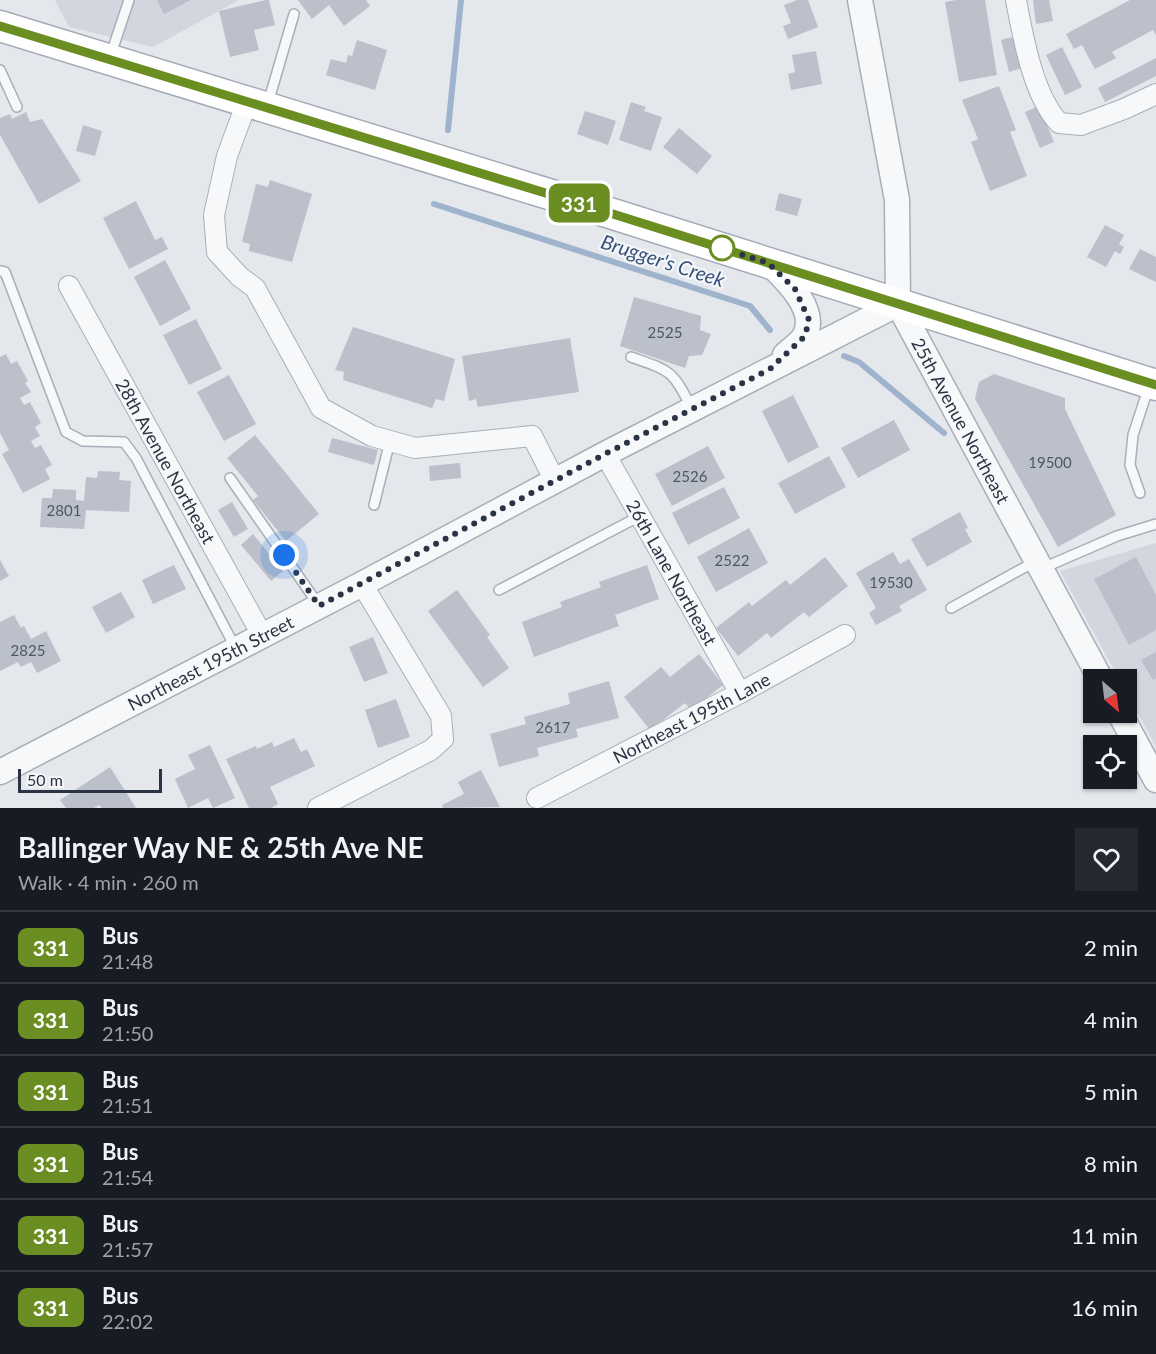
<!DOCTYPE html>
<meta charset="utf-8">
<style>
body{margin:0;font-family:Lato,sans-serif;background:#242831;color:#f1f3f6;height:100vh;display:flex;flex-direction:column;font-size:22px;white-space:nowrap}
*{box-sizing:border-box;margin:0}
p{font-size:20px;color:#9ea1a6}
.icon{flex:none;width:33px;height:33px;fill:none;stroke:currentColor;stroke-width:2;stroke-linecap:round;stroke-linejoin:round}
.map{position:relative;height:808px;overflow:hidden}
.sheet{display:flex;flex-direction:column;background:#171b24;flex:1}
.sheet>*{flex:none}
.badge{padding:0 12px;border-radius:9px;font-size:21px;line-height:39px}
.needle{width:39px;rotate:152deg}
.fabs{position:absolute;left:1083px;top:669px;display:grid;gap:12px}
.fabs a{display:grid;place-items:center;width:54px;height:54px;border-radius:0px;background:#171b24;box-shadow:0 2px 4px #0004;font-size:30px}
.scale{position:absolute;left:18px;bottom:15px;width:144px;box-sizing:border-box;padding-left:6px;border:3px solid #2b3445;border-top:0;font-size:16px;line-height:21px;white-space:nowrap;color:#2b3445;-webkit-text-stroke:4px #f4f6f9;paint-order:stroke}
.you{position:absolute;width:30px;height:30px;margin:-15px;border:4px solid #fff;border-radius:50%;background:#1a73e8;box-shadow:0 0 0 9px #1a73e833}
.map>.badge{position:absolute;translate:-50% -50%;box-shadow:0 0 0 3px #fff}
.round{display:grid;place-items:center;flex:none;width:63px;height:63px;border-radius:0px;background:#242831}
.overview{display:flex;align-items:center;justify-content:space-between;height:102px;padding:0 18px}
h1{font-size:28px;font-weight:700;line-height:45px}
ul{padding:0;list-style:none}
li{display:flex;align-items:center;gap:18px;height:72px;padding:0 18px;border-top:2px solid #363941}
li div{flex:1}
li b{display:block;font-size:22px}
li em{font-style:normal}
li .badge{min-width:66px;font-weight:700;text-align:center}
.map>svg:first-child{display:block}
</style>
<div class="map">
<svg width="1156" height="808" viewBox="0 0 1156 808">
<rect width="100%" height="100%" fill="#e4e7ec"/>
<g fill="#d2d6de">
<polygon points="55,0 239,0 153,47 69,27"/>
<polygon points="1156,543 1156,747 1127,693 1126,680 1119,679 1060,571"/>
</g>
<g fill="none" stroke-linecap="round" stroke-linejoin="round">
<g stroke="#9fb4cc" stroke-width="6">
<polyline points="448,130 461,0"/>
<polyline points="434,204 750,306 770,330"/>
<polyline points="844,356 859,362 944,433"/>
</g>
</g>
<g fill="#bbc0ca">
<polygon points="157,0 191,0 164,14"/>
<polygon points="266,0 269,0 275,25 254,30 259,50 230,57 219,11"/>
<polygon points="298,0 366,0 370,6 344,26 329,5 312,19"/>
<polygon points="797,0 808,0 818,27 788,39 783,26 791,23 784,5"/>
<polygon points="956,0 985,0 997,75 959,82 945,2"/>
<polygon points="1033,0 1049,0 1053,21 1036,24"/>
<polygon points="1130,0 1156,0 1156,35 1153,30 1112,52 1116,58 1095,69 1082,45 1074,49 1066,34"/>
<polygon points="1016,36 1025,67 1009,72 1001,40"/>
<polygon points="357,40 387,50 375,90 326,75 331,59 346,63 348,55 352,56"/>
<polygon points="1062,47 1082,87 1065,95 1046,55"/>
<polygon points="816,51 822,84 791,90 788,74 795,72 792,55"/>
<polygon points="1156,58 1156,76 1105,102 1098,88"/>
<polygon points="999,86 1016,130 1010,132 1027,176 990,191 971,142 978,139 962,100"/>
<polygon points="631,102 646,107 644,111 662,117 651,151 619,140"/>
<polygon points="1039,106 1054,142 1040,148 1025,112"/>
<polygon points="585,111 616,121 608,145 577,134"/>
<polygon points="26,112 30,122 42,119 81,181 39,204 0,135 0,118 10,114 12,119"/>
<polygon points="83,125 102,131 95,156 76,151"/>
<polygon points="679,128 712,156 697,174 663,147"/>
<polygon points="270,180 312,194 292,262 249,251 250,244 242,242 256,184 268,187"/>
<polygon points="779,193 802,199 797,216 775,210"/>
<polygon points="136,201 155,240 162,237 168,249 129,269 103,218"/>
<polygon points="1105,225 1124,235 1119,244 1124,247 1120,254 1115,251 1106,267 1087,257"/>
<polygon points="1140,249 1156,257 1156,282 1129,269"/>
<polygon points="165,260 191,309 160,326 134,277"/>
<polygon points="634,297 701,316 700,330 711,334 702,355 689,356 685,368 620,346"/>
<polygon points="196,319 222,369 189,385 163,335"/>
<polygon points="353,327 455,359 444,401 436,399 432,408 343,380 344,372 335,370"/>
<polygon points="570,338 579,392 478,407 476,399 469,401 462,356"/>
<polygon points="6,354 11,364 17,361 28,381 25,383 31,392 20,398 24,405 30,402 41,423 35,427 40,436 31,441 35,448 41,445 52,465 45,469 50,479 23,493 2,454 9,450 0,433 0,357"/>
<polygon points="994,374 1065,398 1065,409 1116,515 1058,547 975,399 979,382"/>
<polygon points="229,375 256,424 224,441 197,392"/>
<polygon points="793,395 819,447 788,463 762,411"/>
<polygon points="894,420 910,450 858,478 841,448"/>
<polygon points="255,435 319,514 286,541 253,500 258,496 227,458"/>
<polygon points="332,438 378,450 374,465 328,452"/>
<polygon points="708,446 725,478 672,506 655,474"/>
<polygon points="829,456 846,487 795,514 778,483"/>
<polygon points="460,463 461,478 430,481 429,466"/>
<polygon points="98,471 120,472 119,480 131,481 129,512 86,510 84,529 40,527 42,498 52,498 53,489 76,490 76,500 84,501 86,477 97,478"/>
<polygon points="724,487 740,518 688,545 672,513"/>
<polygon points="232,502 248,529 234,537 218,510"/>
<polygon points="960,512 968,528 965,529 972,542 927,567 911,539"/>
<polygon points="749,528 768,563 716,592 697,557"/>
<polygon points="253,534 283,571 271,581 241,545"/>
<polygon points="893,552 900,564 909,559 927,590 899,606 902,611 876,625 869,613 876,608 856,573"/>
<polygon points="825,557 848,586 809,617 804,612 771,638 767,633 738,656 716,628 749,602 752,606 786,580 790,585"/>
<polygon points="1136,557 1156,595 1156,630 1129,645 1094,579"/>
<polygon points="0,560 9,576 0,581"/>
<polygon points="174,565 186,589 153,604 142,580"/>
<polygon points="647,565 659,599 615,615 619,626 534,657 522,622 562,607 560,602 601,587 599,582"/>
<polygon points="457,590 490,635 487,637 509,668 483,687 428,611"/>
<polygon points="121,592 135,617 106,633 92,607"/>
<polygon points="14,615 21,628 24,626 31,639 46,631 61,661 37,673 31,662 21,667 18,662 0,671 0,622"/>
<polygon points="373,637 388,673 364,682 349,647"/>
<polygon points="1156,652 1156,678 1153,680 1141,660"/>
<polygon points="699,654 723,685 691,710 685,703 650,730 624,697 661,667 670,677"/>
<polygon points="609,681 619,718 576,729 578,737 537,748 539,756 499,767 490,734 526,724 524,717 570,704 568,693"/>
<polygon points="396,699 410,737 378,748 365,710"/>
<polygon points="294,738 301,752 307,749 315,766 270,787 278,804 271,808 249,808 226,759 256,746 257,749 272,742 274,747"/>
<polygon points="210,745 235,798 213,808 208,798 188,808 175,779 195,769 188,755"/>
<polygon points="110,767 136,808 102,808 99,805 94,808 66,808 60,800"/>
<polygon points="481,770 500,807 443,808 442,805 464,794 458,782"/>
</g>
<g fill="none" stroke-linecap="round" stroke-linejoin="round">
<defs>
<g id="service">
<polyline points="111,54 129,0"/>
<polyline points="0,70 17,107"/>
<polyline points="268,103 294,14"/>
<polyline points="0,271 5,272 66,432 83,441 124,442 136,458 235,647"/>
<path d="M631,357C670,371 672,369 691,407"/>
<polyline points="230,478 318,604"/>
<polyline points="1140,493 1130,465 1133,435 1149,386"/>
<polyline points="374,505 390,441"/>
<polyline points="1043,568 1117,536 1156,524"/>
<polyline points="499,590 640,516"/>
<polyline points="951,608 1036,561"/>
</g>
<g id="minor">
<path d="M1016,0C1023,37 1033,95 1059,123L1081,125L1124,109L1156,94"/>
<polyline points="247,102 227,156 214,215 217,252 240,277 255,288 321,408 372,436 415,448 532,436 555,481"/>
<path id="s1" d="M69,286L262,635"/>
<path id="s2" d="M605,454L740,693"/>
<path id="s3" d="M537,798L740,693L845,635"/>
<polyline points="318,808 431,750 443,739 441,716 362,584"/>
</g>
<g id="tertiary">
<path id="s4" d="M860,0L897,200L898,304L1101,680"/>
<path d="M769,263C785,279 818,309 805,335C802,342 791,349 785,355"/>
<polyline points="1119,712 1156,780"/>
<path id="s5" d="M0,772L362,584L605,454L898,304"/>
</g>
<polyline id="primary" points="0,26 578,203 1156,385"/>
</defs>
<use href="#service" stroke="#a9aeb7" stroke-width="12"/>
<use href="#minor" stroke="#a9aeb7" stroke-width="22"/>
<use href="#tertiary" stroke="#a9aeb7" stroke-width="27"/>
<use href="#primary" stroke="#a3abb8" stroke-width="33"/>
<use href="#service" stroke="#f7f8fa" stroke-width="9"/>
<use href="#minor" stroke="#f7f8fa" stroke-width="20"/>
<use href="#tertiary" stroke="#f7f8fa" stroke-width="24"/>
<use href="#primary" stroke="#fff" stroke-width="30"/>
</g>
<g fill="none" stroke-linecap="round" stroke-linejoin="round">
<defs>
<polyline id="line" points="0,26 578,203 1156,385"/>
</defs>
<use href="#line" stroke="#fff" stroke-width="14"/>
<use href="#line" stroke="#6b8e23" stroke-width="9"/>
<polyline stroke="#2b3445" stroke-width="6" stroke-dasharray="0 10.8" points="284,555 319,606 605,454 770,369 805,336 809,320 795,289 768,263 722,248"/>
</g>
<circle fill="#fff" stroke="#6b8e23" stroke-width="3" cx="722" cy="248" r="12"/>
<g text-anchor="middle" dominant-baseline="central" stroke-width="4.5" stroke-linejoin="round" paint-order="stroke">
<g font-size="15" fill="#4f5766">
<text x="665" y="332">2525</text>
<text x="1050" y="462">19500</text>
<text x="690" y="476">2526</text>
<text x="64" y="510">2801</text>
<text x="732" y="560">2522</text>
<text x="891" y="582">19530</text>
<text x="28" y="650">2825</text>
<text x="553" y="727">2617</text>
</g>
<g font-size="18" fill="#2b3445" stroke="#f4f6f9">
<text stroke="none"><textPath href="#s4" startOffset="440">25th Avenue Northeast</textPath></text>
<text stroke="none"><textPath href="#s1" startOffset="200">28th Avenue Northeast</textPath></text>
<text stroke="none"><textPath href="#s2" startOffset="136">26th Lane Northeast</textPath></text>
<text stroke="none"><textPath href="#s5" startOffset="237">Northeast 195th Street</textPath></text>
<text stroke="none"><textPath href="#s3" startOffset="174">Northeast 195th Lane</textPath></text>
</g>
<g font-size="20" font-style="italic" fill="#34527a" stroke="#f4f6f9">
<text transform="translate(663 260) rotate(18)">Brugger's Creek</text>
</g>
</g>
</svg>
<div class="fabs">
<a><svg class="needle" viewBox="-14 -14 28 28"><path d="M0-13l5 13h-10z" fill="#e53935"/><path d="M0 13l5-13h-10z" fill="#9ea1a6"/></svg></a>
<a><svg class="icon" aria-label="locate" viewBox="0 0 24 24"><circle cx="12" cy="12" r="6"/><path d="M12 2v4M12 18v4M2 12h4M18 12h4"/></svg></a>
</div>
<div class="scale">50 m</div>
<div class="you" style="left:284px;top:555px"></div>
<b class="badge" style="left:579px;top:203px;background:#6b8e23;color:#fff">331</b>
</div>
<section class="sheet">
<div class="overview"><div><h1>Ballinger Way NE &amp; 25th Ave NE</h1><p>Walk · 4 min · 260 m</p></div><a class="round"><svg class="icon" aria-label="heart" viewBox="0 0 24 24"><path d="M12 20l-8-8c-3-5 5-10 8-4 3-6 11-1 8 4z"/></svg></a></div>
<ul>
<li><span class="badge" style="background:#6b8e23;color:#fff">331</span><div><b>Bus</b><p>21:48</p></div><em>2 min</em></li>
<li><span class="badge" style="background:#6b8e23;color:#fff">331</span><div><b>Bus</b><p>21:50</p></div><em>4 min</em></li>
<li><span class="badge" style="background:#6b8e23;color:#fff">331</span><div><b>Bus</b><p>21:51</p></div><em>5 min</em></li>
<li><span class="badge" style="background:#6b8e23;color:#fff">331</span><div><b>Bus</b><p>21:54</p></div><em>8 min</em></li>
<li><span class="badge" style="background:#6b8e23;color:#fff">331</span><div><b>Bus</b><p>21:57</p></div><em>11 min</em></li>
<li><span class="badge" style="background:#6b8e23;color:#fff">331</span><div><b>Bus</b><p>22:02</p></div><em>16 min</em></li>
</ul>
</section>
